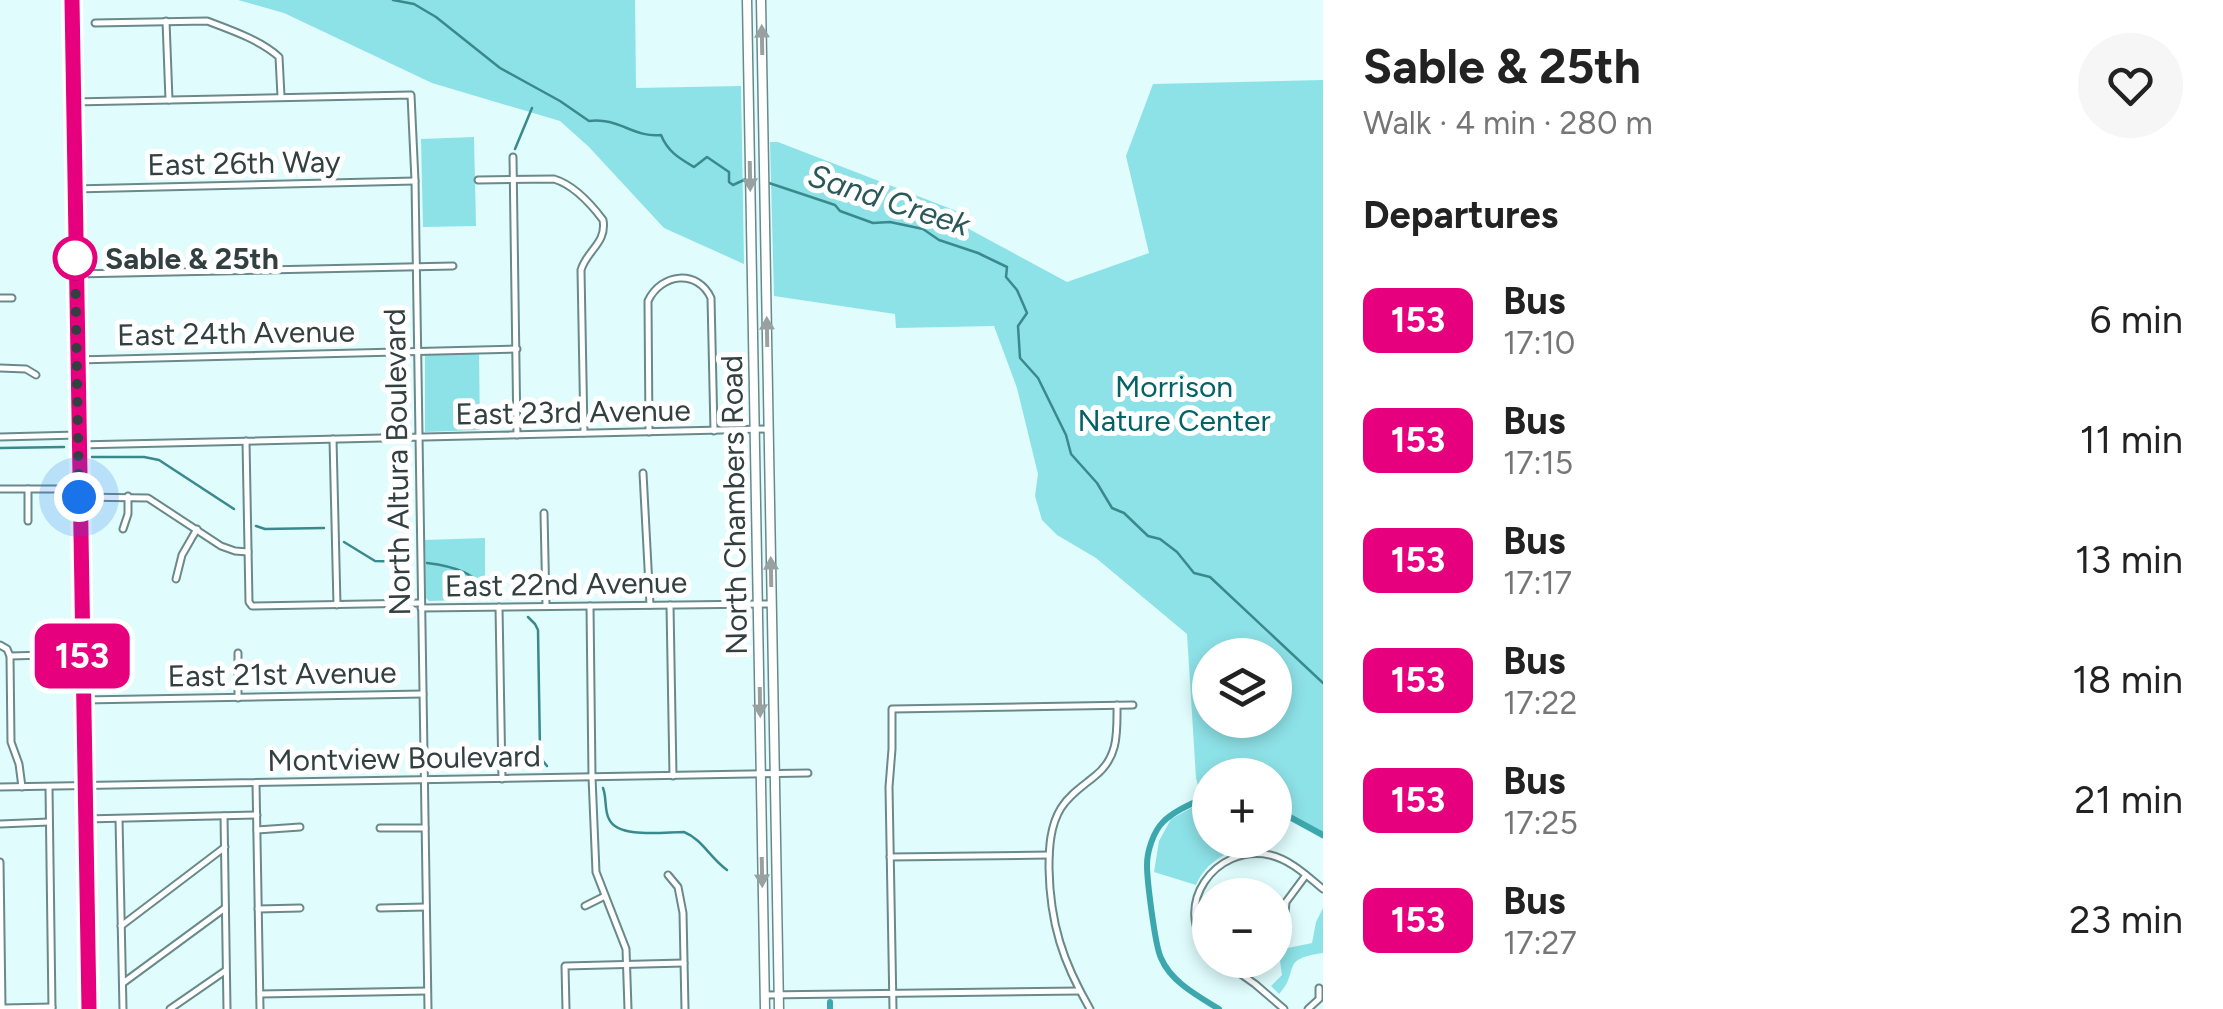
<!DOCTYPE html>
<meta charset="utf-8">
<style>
body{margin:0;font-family:Figtree,sans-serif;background:#f6f6f6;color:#222;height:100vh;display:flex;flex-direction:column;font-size:38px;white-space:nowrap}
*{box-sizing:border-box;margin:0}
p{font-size:32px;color:#767676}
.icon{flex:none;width:55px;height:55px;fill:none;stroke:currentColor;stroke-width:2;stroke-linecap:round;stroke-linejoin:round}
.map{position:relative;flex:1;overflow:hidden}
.sheet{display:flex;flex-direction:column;background:#fff;width:900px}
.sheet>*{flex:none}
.badge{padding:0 20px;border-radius:15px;font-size:35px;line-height:65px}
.tools{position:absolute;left:1192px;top:638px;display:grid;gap:20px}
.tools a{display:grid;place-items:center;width:100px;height:100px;border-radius:50%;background:#fff;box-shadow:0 5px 15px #0003;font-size:50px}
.you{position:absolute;width:50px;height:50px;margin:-25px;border:8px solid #fff;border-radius:50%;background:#1a73e8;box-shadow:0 0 0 15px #1a73e833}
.map>.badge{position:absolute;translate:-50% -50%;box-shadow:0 0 0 5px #fff}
h2{padding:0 40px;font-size:38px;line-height:90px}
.round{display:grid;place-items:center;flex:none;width:105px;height:105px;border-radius:52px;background:#f6f6f6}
.summary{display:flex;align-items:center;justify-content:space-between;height:170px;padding:0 40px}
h1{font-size:48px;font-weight:700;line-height:75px}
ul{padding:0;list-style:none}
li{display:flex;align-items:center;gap:30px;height:120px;padding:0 40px}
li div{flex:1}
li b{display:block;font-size:38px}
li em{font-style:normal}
li .badge{min-width:110px;font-weight:700;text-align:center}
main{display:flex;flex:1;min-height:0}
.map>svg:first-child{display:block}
</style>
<main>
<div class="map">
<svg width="1323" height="1009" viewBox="0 0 1323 1009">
<rect width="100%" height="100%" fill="#e0fcfd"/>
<g fill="#8de2e7" fill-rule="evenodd">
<polygon points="238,0 635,0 636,88 741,86 744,264 664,228 589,147 560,121 432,83 284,13"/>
<path d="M1323,80V839L1275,812V775H1210V840H1239L1241,848C1220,855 1205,865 1196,885L1154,872L1159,841L1171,819L1202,802L1196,778L1187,634L1096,558L1057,535L1042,520L1035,496L1038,474L1017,388L994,326L896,328L895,314L774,296L770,142H778L959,212L956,222L1067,282L1149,253L1126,156L1153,84ZM1210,655H1275V720H1210Z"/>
<polygon points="474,137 476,226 423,227 421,139"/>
<polygon points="479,354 480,430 425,432 425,355"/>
<polygon points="485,538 485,577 503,588 497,599 429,601 426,598 425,540"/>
<path d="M1323,908V953C1278,959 1301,971 1279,994L1271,986L1282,975L1280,961L1275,957V947L1278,950L1312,943L1316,922Z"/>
</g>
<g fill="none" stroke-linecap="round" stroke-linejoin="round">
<g stroke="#39898d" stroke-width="2.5">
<path d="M393,0L414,4L436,17L500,68L560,101L589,121C619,117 633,138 661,135C668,152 679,158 694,167L707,157L729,172V182L733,185L746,179"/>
<polyline points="515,149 532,108"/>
<polyline points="769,183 835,205 840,211 873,223 890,222 923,229 939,240 978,253 1007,267 1006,277 1017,290 1027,313 1018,326 1020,358 1038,378 1066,435 1071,454 1097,483 1112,508 1124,513 1148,536 1160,539 1177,552 1194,573 1210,577 1323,683"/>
<polyline points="0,448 64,447"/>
<polyline points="92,457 144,457 159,460 234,509"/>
<polyline points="256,526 265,529 324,528"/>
<polyline points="344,542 375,561 411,562"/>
<path d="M427,563C462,567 471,575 498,595"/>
<polyline points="528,617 535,624 538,630 540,751 543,761 547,766"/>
<path d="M603,788C607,798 604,810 609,819C618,839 664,832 684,832C702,839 711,859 727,870"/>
</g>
<g stroke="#3ca8ae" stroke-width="6">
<path d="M1210,795C1194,803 1175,810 1163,822C1153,832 1147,852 1147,865C1147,880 1155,946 1161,958C1171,982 1198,996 1219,1009"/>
<polyline points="1275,809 1323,835"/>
<polyline points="830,1002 830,1009"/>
</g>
<defs>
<g id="minor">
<polyline points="166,21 169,100"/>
<path d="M95,23L207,21C231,30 260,40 279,57L281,96"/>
<polyline points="73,102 411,95 415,181 428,1009"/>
<polyline points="513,157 517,435"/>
<path d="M478,180L554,179C574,185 591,204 603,220C607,243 587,250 581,270L584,433"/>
<polyline points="74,189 415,181"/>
<polyline points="75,274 453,266"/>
<polyline points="0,298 12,298"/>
<polyline points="77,360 517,349"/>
<polyline points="0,368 26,369 36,375"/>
<path d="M649,432L648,301C661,273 698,269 711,298L714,431"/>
<polyline points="0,437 78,435"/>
<polyline points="333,439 337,605"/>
<polyline points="246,441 249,602 252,606 421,603"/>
<polyline points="78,445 769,429"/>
<polyline points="643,473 650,605"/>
<polyline points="0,489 79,489"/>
<polyline points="28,489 28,521"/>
<polyline points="79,497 148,498 221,546 235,551 248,552"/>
<polyline points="544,513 546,606"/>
<polyline points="123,529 128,514 128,496"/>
<polyline points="176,579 182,555 197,529"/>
<polyline points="670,605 673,776"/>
<polyline points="590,606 592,777 596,872 626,949 628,1009"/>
<polyline points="499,607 502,779"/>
<polyline points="421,608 771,604"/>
<polyline points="0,645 7,649 10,656 11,742 19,764 22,787"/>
<polyline points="238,653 238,698"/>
<polyline points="10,656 82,654"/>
<polyline points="83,700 423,694"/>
<polyline points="256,783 260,1009"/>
<polyline points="0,787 808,773"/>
<polyline points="49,787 52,1009"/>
<polyline points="224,816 227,1009"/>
<polyline points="85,819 257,815"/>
<polyline points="119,819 123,1009"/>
<polyline points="0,824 49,822"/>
<polyline points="380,828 425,828"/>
<polyline points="257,830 300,827"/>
<polyline points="890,857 1049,855"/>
<polyline points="0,862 2,1008"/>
<polyline points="668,875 678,887 683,913 685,1009"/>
<polyline points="585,906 605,896"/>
<polyline points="380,908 426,907"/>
<polyline points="258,909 300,908"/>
<polyline points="1285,913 1286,902 1306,875"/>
<polyline points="121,926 225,847"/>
<path d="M1210,951C1170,907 1215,843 1270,855C1291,860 1307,876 1323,889"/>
<polyline points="1221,960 1255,984 1284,1009"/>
<polyline points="123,983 225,908"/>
<polyline points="260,994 427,991"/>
<polyline points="765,995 1080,991"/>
<polyline points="3,1008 52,1007"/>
<polyline points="170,1009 225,971"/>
<polyline points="566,1009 565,966 684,963"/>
<polyline points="893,1009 889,787 892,749 892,709 1133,705"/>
<path d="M1090,1009C1063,962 1050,924 1049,868C1049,848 1050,826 1061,808C1070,794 1083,786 1095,776C1119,757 1117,732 1117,705"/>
<polyline points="1308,1009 1319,999 1319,988"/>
</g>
<polyline id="tertiary" points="72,0 89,1009"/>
<g id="secondary">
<polyline points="747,0 765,1009"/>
<polyline points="761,0 779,1009"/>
</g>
</defs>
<use href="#minor" stroke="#69898b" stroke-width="9"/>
<use href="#tertiary" stroke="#69898b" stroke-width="10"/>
<use href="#secondary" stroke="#69898b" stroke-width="11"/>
<use href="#minor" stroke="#fff" stroke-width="5"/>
<use href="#tertiary" stroke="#fff" stroke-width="6"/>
<use href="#secondary" stroke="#fff" stroke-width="8"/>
</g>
<defs><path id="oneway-solid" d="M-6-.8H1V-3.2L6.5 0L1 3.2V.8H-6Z" transform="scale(2.5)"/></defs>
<g fill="#98a0a0">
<use href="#oneway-solid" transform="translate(762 40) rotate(-91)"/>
<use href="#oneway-solid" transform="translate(750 176) rotate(89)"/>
<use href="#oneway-solid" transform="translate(767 332) rotate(-91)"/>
<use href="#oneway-solid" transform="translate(771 572) rotate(-91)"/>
<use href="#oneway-solid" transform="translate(760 702) rotate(89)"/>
<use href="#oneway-solid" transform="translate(762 872) rotate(89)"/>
</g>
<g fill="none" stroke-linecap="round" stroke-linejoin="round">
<defs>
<polyline id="line" points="72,0 89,1009"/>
</defs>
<use href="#line" stroke="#fff" stroke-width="22"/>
<use href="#line" stroke="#e6007e" stroke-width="15"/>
<polyline stroke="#324041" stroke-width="10" stroke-dasharray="0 18" points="75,258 79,497"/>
</g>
<circle fill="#fff" stroke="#e6007e" stroke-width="5" cx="75" cy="258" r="20"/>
<g text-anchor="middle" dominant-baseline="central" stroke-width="10" stroke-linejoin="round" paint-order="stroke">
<g font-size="30" fill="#324041" stroke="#fff">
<text transform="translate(244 163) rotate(-1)">East 26th Way</text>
<text transform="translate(236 333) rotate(-1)">East 24th Avenue</text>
<text transform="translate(573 412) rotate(-1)">East 23rd Avenue</text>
<text transform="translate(397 462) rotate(-91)">North Altura Boulevard</text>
<text transform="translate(734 505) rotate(-91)">North Chambers Road</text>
<text transform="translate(566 584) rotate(-1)">East 22nd Avenue</text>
<text transform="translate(282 674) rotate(-1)">East 21st Avenue</text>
<text transform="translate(404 758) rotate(-1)">Montview Boulevard</text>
</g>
<g font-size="30" font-weight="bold" fill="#324041" stroke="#fff" text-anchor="start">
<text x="105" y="258">Sable &amp; 25th</text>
</g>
<g font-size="30" fill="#026266" stroke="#fff">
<text x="1174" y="386">Morrison<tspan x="1174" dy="34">Nature Center</tspan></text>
</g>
<g font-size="32" font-style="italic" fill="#2b595b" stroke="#fff">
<text transform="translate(889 200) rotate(18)">Sand Creek</text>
</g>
</g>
</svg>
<div class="tools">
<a><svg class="icon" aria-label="layers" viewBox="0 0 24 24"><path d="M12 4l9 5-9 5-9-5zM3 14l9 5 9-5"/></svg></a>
<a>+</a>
<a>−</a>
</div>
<div class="you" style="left:79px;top:497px"></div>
<b class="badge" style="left:82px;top:656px;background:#e6007e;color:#fff">153</b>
</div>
<section class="sheet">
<div class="summary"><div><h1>Sable &amp; 25th</h1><p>Walk · 4 min · 280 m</p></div><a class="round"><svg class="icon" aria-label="heart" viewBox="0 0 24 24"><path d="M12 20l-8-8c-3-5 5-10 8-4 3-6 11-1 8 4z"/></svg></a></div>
<h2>Departures</h2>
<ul>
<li><span class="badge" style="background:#e6007e;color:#fff">153</span><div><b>Bus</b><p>17:10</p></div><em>6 min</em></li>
<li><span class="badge" style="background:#e6007e;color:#fff">153</span><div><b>Bus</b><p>17:15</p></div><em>11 min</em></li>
<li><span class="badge" style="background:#e6007e;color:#fff">153</span><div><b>Bus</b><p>17:17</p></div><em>13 min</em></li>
<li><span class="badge" style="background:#e6007e;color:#fff">153</span><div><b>Bus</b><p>17:22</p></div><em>18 min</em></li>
<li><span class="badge" style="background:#e6007e;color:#fff">153</span><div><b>Bus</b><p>17:25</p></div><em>21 min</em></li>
<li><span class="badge" style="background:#e6007e;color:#fff">153</span><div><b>Bus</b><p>17:27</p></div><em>23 min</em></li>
</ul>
</section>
</main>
